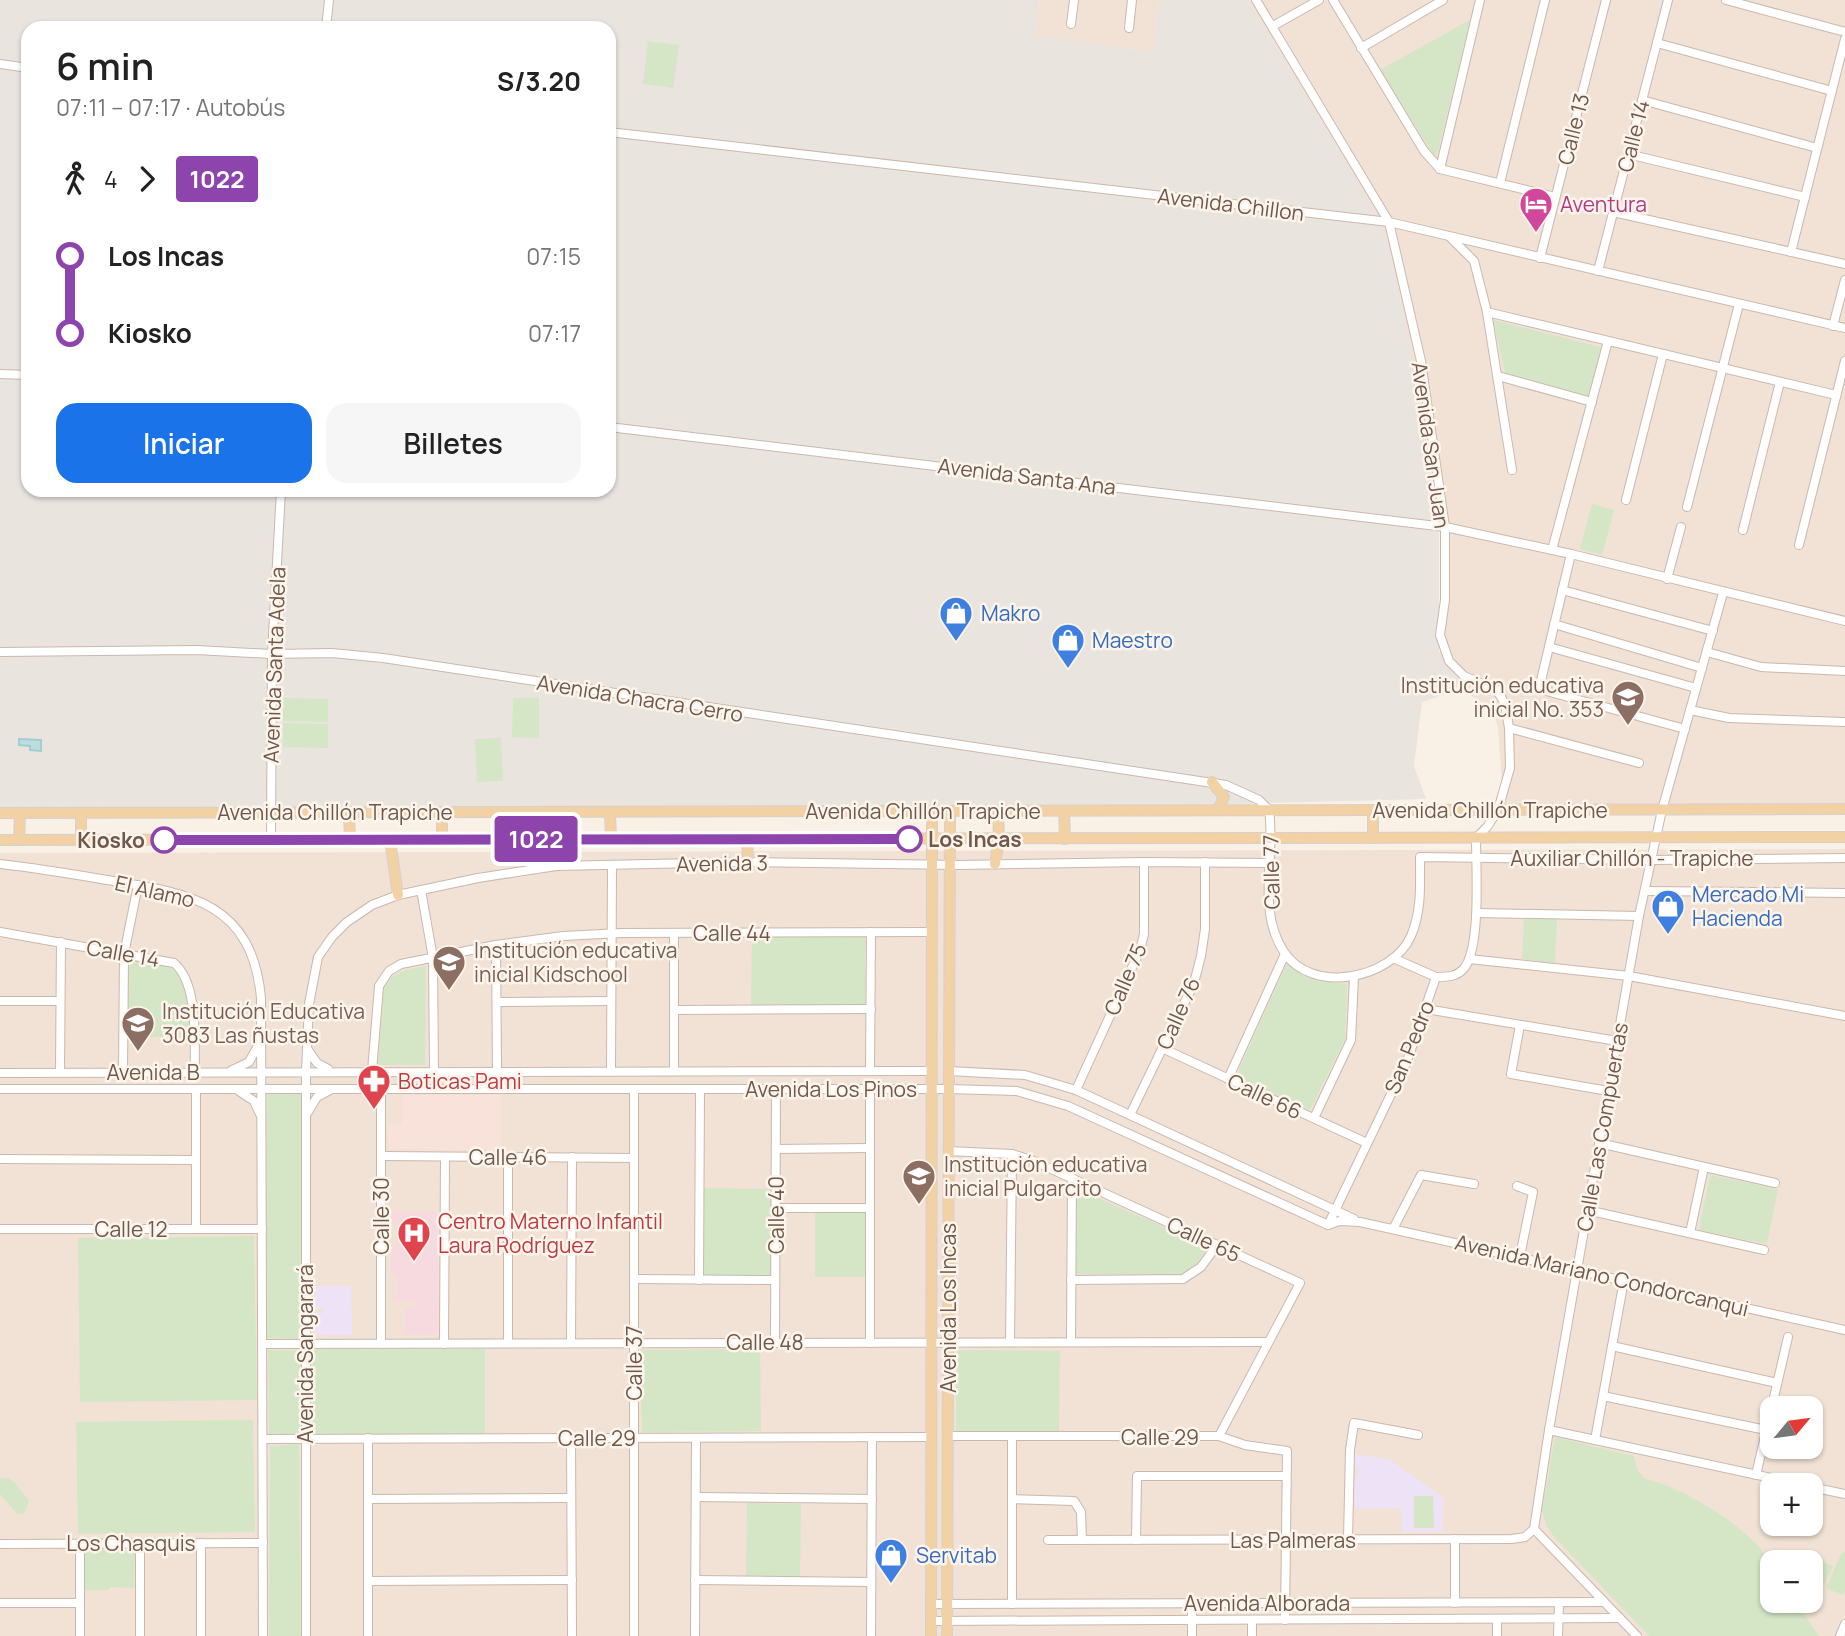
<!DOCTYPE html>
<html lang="es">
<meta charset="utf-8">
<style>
body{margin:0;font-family:Manrope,sans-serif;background:#f6f6f6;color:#222;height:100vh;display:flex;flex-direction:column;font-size:26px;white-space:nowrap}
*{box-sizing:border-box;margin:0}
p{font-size:23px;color:#767676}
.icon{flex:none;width:38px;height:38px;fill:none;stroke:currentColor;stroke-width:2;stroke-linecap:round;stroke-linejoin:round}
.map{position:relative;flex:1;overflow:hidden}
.details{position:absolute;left:21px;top:21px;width:595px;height:476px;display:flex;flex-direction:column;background:#fff;border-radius:21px;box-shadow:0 2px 5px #0004}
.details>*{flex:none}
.badge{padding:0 14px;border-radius:5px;font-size:24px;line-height:46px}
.needle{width:46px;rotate:61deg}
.tools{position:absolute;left:1760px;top:1396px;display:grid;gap:14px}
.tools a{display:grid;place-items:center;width:63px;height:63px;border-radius:14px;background:#fff;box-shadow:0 2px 5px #0004;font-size:35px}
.map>.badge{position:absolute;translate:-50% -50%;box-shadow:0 0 0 4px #fff}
.legs{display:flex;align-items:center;gap:10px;height:77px;padding:0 35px;font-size:23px}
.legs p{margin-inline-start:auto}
.head{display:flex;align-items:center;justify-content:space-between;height:119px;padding:0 35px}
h1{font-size:38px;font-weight:600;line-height:52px}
.primary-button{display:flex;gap:14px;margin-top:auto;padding:14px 35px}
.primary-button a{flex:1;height:80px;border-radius:21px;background:#1a73e8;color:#fff;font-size:28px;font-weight:600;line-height:80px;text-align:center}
.primary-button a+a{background:#f6f6f6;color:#222}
ul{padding:0 35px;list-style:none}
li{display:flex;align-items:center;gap:24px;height:77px;font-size:26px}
li i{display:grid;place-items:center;width:10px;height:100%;margin:0 9px;background:currentColor}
li i::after{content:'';width:18px;height:18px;margin:-9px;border:5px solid;border-radius:50%;background:#fff}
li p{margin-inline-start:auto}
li:first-child i{background:linear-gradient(#0000 50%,currentColor 0)}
li:last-child i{background:linear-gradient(currentColor 50%,#0000 0)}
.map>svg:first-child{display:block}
</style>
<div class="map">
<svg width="1845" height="1636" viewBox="0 0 1845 1636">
<rect width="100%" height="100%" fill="#faf1e6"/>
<g fill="#f1e2d5" fill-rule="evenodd">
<polygon points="1040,0 1159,0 1153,52 1035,35"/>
<polygon points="1245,0 1845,0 1845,808 1504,813 1498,726 1490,708 1461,689 1447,672 1440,657 1441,532 1427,433"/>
<path d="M1845,849V1636H0V853ZM1773,1409H1811V1447H1773ZM1773,1486H1811V1524H1773ZM1773,1563H1811V1601H1773Z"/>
</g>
<polygon fill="#f9e2da" points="402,1095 501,1095 502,1150 389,1149 388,1125 402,1124"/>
<path fill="#eae4df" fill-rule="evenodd" d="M0,0H1040L1035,35L1153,52L1159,0H1248L1378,216L1390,252L1426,421L1439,517V652L1458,678L1456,691L1422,702L1414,766L1426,799L1197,805L0,807ZM28,28H609V490H28Z"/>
<g fill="#eee2f6">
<polygon points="315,1286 351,1286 352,1335 315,1335 315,1313 324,1312 323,1309 315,1309"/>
<polygon points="1355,1454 1389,1459 1444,1498 1443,1532 1402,1532 1401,1508 1355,1509 1354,1479 1358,1475 1358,1470 1353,1465"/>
</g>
<polygon fill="#f7dadf" points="391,1212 437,1212 439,1334 405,1335 405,1308 414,1308 415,1300 391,1300 398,1294 397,1275 391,1275 391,1252 398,1243 399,1223 391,1223"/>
<g fill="#d4e6c6">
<polygon points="1470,20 1436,159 1380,70"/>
<polygon points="648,41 679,45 673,88 643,84"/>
<polygon points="1493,320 1601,347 1589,398 1506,377"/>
<polygon points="1592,504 1614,510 1602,555 1580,549"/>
<polygon points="283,698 328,699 328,722 283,721"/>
<polygon points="513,698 539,698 539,738 512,737"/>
<polygon points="283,723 328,724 328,748 283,747"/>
<polygon points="501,738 503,781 477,782 475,739"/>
<polygon points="1524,919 1557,919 1555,963 1522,959"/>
<polygon points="752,936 865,937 865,1005 751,1005"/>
<path d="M127,959C141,961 160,961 171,968C191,980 188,1017 190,1037H126Z"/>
<polygon points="1287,963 1317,981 1347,984 1345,1039 1310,1110 1236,1076"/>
<path d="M426,966L425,1065H378L384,986C395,971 408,969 426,966Z"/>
<polygon points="267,1093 302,1093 303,1339 266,1338"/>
<polygon points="1710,1175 1778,1189 1767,1244 1699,1230"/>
<polygon points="704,1188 772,1189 771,1277 703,1276"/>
<polygon points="1077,1189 1208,1246 1196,1265 1180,1275 1076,1274"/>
<polygon points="815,1212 867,1213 867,1277 815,1277"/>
<polygon points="254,1236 257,1400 80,1402 78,1238"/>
<rect x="310" y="1349" width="175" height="85"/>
<polygon points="760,1349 761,1431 642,1432 640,1350"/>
<polygon points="268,1350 302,1351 302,1435 269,1434"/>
<polygon points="957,1350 1060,1351 1059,1432 956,1431"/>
<polygon points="253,1420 255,1532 78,1534 76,1422"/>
<path d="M1555,1437L1634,1456L1637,1469L1645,1479C1681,1486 1760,1532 1772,1568C1775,1577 1773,1592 1773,1601H1795L1819,1636H1649L1555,1538L1546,1525L1542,1511Z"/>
<polygon points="299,1444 301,1636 269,1636 270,1446"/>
<polygon points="8,1478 14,1482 29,1501 24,1514 16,1513 0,1494 0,1479"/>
<polygon points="1414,1496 1433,1496 1434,1528 1414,1528"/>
<polygon points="747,1503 801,1504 800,1577 746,1576"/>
<polygon points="85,1549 135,1551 134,1588 111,1587 108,1590 84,1590"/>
<polygon points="1796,1550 1833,1566 1825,1583 1811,1577 1811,1563 1791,1563"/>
<polygon points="1842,1552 1845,1553 1845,1591 1843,1595 1826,1588"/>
</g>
<polygon fill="#bcdee1" stroke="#a4cdd2" stroke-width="2" points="19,739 41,740 41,751 30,750 30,746 19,745"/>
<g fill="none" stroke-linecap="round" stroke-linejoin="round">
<defs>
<g id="minor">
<path d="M1256,0L1389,222L1421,361L1445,527V600L1440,635L1449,661L1464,676L1497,690L1505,704L1509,728L1510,768L1498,810L1487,827L1476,838C1476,867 1481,945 1465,967C1458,977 1447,977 1436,977L1407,1061L1328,1225"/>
<polyline points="1333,0 1424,151 1440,169 1555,197"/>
<polyline points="1726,0 1845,32"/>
<polyline points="1071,24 1074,0"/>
<polyline points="1273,26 1319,0"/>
<polyline points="326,28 329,0"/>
<polyline points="1129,28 1132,0"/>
<polyline points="1657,43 1832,91"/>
<polyline points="1361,48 1443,0"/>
<polyline points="0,64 28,68"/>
<polyline points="1642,100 1817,148"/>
<polyline points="609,132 1389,222 1845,328"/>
<polyline points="1628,154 1805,197"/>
<polyline points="1440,169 1480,0"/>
<polyline points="1500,183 1545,0"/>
<polyline points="1613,212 1845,264"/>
<polyline points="1450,237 1474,261 1487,312 1512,470"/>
<polyline points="1791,252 1845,39"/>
<polyline points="1540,258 1606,0"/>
<polyline points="1598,271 1668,0"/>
<polyline points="1487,312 1836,395"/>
<polyline points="1833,326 1845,280"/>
<polyline points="0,374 28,375"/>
<polyline points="1498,376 1592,402"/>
<polyline points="609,427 1445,527 1571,554 1845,621"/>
<polyline points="1626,500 1663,354"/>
<polyline points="1687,507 1739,304"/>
<polyline points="1743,530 1780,382"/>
<polyline points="1799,545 1845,361"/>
<polyline points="1552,550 1608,341"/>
<polyline points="1571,554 1539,689 1685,729"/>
<polyline points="1667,579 1681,527"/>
<polyline points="1562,590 1713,631"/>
<polyline points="1554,624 1702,668"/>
<polyline points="1549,647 1696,688"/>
<path d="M0,652L197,650L272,654L332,653L383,658L1226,785L1259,800L1269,810C1276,857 1256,909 1284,952C1312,995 1392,979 1411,936C1422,910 1420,885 1420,857L1651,860L1845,858"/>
<polyline points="1707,652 1761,667 1845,671"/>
<polyline points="1690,710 1729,718 1845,722"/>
<polyline points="1509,728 1639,763"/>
<polyline points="271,840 272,654 281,490"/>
<path d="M0,864C36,868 72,874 107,880C188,893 252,901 261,998L263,1636"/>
<polyline points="421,890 433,958 434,1072"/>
<polyline points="1645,891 1845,893"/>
<polyline points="1477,913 1639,916"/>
<path d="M0,932L174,963C199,984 194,1041 195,1072"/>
<polyline points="496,945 497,1072"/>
<polyline points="1393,958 1436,977"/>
<polyline points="1469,959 1629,976 1845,1016"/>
<polyline points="0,1001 60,1001"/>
<polyline points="497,1002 611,1001"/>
<polyline points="1426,1009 1617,1041"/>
<polyline points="674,1010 871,1009"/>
<polyline points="1520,1025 1511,1074 1608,1091"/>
<polyline points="1162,1048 1367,1143"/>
<polyline points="308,1050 317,1063 328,1069"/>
<polyline points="232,1070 249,1062 259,1044"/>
<polyline points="372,1071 379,986 389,971 401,964 496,945 563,936 621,933 932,932"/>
<polyline points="611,1071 612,865"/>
<polyline points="674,1071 674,933"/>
<polyline points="870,1071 871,932"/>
<polyline points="949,1071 1025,1075 1076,1090 1354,1219"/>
<polyline points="60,1072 61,942"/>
<polyline points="123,1072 124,954 138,885"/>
<polyline points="0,1073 931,1071"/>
<polyline points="1228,1079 1285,954"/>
<polyline points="0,1089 949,1089 1017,1091 1068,1106 1328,1225"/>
<polyline points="196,1089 196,1229"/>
<polyline points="1076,1090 1140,950 1144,934 1144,862"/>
<polyline points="239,1091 254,1101 260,1114"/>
<polyline points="634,1091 634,1636"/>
<polyline points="308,1112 317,1097 330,1090"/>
<polyline points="1130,1115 1194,983 1201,956 1205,929 1205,862"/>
<polyline points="1314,1118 1351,1040 1354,977"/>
<polyline points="1599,1143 1775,1183"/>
<polyline points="776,1149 870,1148"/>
<polyline points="948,1151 1012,1154 1034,1161 1300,1283 1219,1436"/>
<polyline points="381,1156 634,1158"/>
<polyline points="0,1159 196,1160"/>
<polyline points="1517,1186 1533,1192 1520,1256"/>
<polyline points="776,1208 870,1208"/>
<polyline points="1587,1210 1764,1250"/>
<polyline points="1328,1225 1339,1221 1360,1222 1845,1330"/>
<polyline points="0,1229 262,1229"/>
<polyline points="1393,1229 1421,1175 1474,1184"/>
<polyline points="1690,1233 1704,1167"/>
<polyline points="634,1279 775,1280"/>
<polyline points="699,1280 700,1090"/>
<polyline points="1071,1280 1183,1279 1201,1267 1217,1245"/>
<polyline points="775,1342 776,1089"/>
<polyline points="1010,1342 1012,1154"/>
<polyline points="1071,1342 1072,1178"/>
<polyline points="508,1343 508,1157"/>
<polyline points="571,1343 572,1157"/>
<polyline points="870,1343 870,1089"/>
<polyline points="262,1344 1268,1342"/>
<polyline points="381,1344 381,1088"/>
<polyline points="444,1344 445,1157"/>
<polyline points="1612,1346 1777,1383"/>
<polyline points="1603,1396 1766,1430"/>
<polyline points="1549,1430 1808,1486"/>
<polyline points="947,1436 1219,1436 1245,1445 1287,1451 1285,1620"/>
<polyline points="1012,1437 1012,1604"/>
<polyline points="368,1438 368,1636"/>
<polyline points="571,1438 572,1636"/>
<polyline points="263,1439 930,1437"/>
<polyline points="1595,1440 1624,1280"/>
<polyline points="1756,1475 1788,1337"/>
<polyline points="1811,1487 1845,1494"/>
<polyline points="696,1497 872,1499"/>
<polyline points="368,1499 571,1498"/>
<polyline points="1012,1499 1074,1501 1081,1512 1082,1540"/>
<polyline points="1534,1529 1549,1430 1639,916 1662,810 1723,593"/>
<polyline points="1534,1529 1637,1636"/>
<polyline points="1348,1539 1350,1450 1354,1423 1418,1435"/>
<polyline points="1455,1539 1455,1603"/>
<polyline points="1048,1540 1512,1539 1525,1537 1534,1529"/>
<polyline points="1136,1540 1137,1476 1286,1476"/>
<polyline points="0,1544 263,1543"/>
<polyline points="140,1544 140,1636"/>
<polyline points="695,1580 871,1582"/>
<polyline points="368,1581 572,1580"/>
<polyline points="0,1603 80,1603"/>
<polyline points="931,1604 1604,1602"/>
<polyline points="931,1621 1620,1618"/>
<polyline points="80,1636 80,1543"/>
<polyline points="201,1636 201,1543"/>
<polyline points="306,1636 306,1072 309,1004 318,957 332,937 347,922 372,905 398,895 478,878 556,866 744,862 959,865 1144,862 1268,863"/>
<polyline points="695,1636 696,1438"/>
<polyline points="871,1636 872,1437"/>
<polyline points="1192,1636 1192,1603"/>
<polyline points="1252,1636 1252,1620"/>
<polyline points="1497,1636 1497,1619"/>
<polyline points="1558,1636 1559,1602"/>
<polyline points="1840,1636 1845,1624"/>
</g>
<g id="major">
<polyline points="1212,782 1224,797 1218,810"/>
<polyline points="1064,811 1065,839"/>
<polyline points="349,812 350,840"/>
<polyline points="610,812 611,839"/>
<polyline points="0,813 1845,809"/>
<polyline points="1373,838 1373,810"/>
<polyline points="747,839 748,862"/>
<polyline points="0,840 1845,837"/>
<polyline points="19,840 20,813"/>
<polyline points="81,840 81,813"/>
<polyline points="390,840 398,895"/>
<polyline points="442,840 442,812"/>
<polyline points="995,864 999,839 998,811"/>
<polyline points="931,1636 932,811"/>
<polyline points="947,1636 950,811"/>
</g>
</defs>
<use href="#minor" stroke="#cab8ad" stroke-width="10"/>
<use href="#major" stroke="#d7d0cd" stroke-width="12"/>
<use href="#minor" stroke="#fff" stroke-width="8"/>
<use href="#major" stroke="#f2d1a5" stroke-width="10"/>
</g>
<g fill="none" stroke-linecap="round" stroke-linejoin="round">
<defs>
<polyline id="line-1" points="164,840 909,839"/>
</defs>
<use href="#line-1" stroke="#fff" stroke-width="16"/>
<use href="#line-1" stroke="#8e44ad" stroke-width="10"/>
</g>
<defs>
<symbol id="hotel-pin" viewBox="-11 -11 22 30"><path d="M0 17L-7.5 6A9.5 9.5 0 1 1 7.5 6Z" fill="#d1479c" stroke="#fdf5eb"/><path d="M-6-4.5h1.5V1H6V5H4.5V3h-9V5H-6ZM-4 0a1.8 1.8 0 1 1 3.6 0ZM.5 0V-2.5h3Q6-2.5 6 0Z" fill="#fff"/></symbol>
<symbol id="shop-pin" viewBox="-11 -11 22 30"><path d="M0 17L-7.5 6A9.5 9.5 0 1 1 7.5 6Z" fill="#3f7fe0" stroke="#fdf5eb"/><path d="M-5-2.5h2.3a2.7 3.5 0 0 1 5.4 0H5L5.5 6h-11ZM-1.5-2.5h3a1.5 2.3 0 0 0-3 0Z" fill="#fff"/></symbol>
<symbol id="school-pin" viewBox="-11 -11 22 30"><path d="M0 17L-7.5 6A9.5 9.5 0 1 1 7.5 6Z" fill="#8d6e63" stroke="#fdf5eb"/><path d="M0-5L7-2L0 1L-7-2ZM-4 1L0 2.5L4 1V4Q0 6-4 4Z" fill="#fff"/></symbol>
<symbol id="pharmacy-pin" viewBox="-11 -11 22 30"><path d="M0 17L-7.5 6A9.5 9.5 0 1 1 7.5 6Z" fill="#e0444e" stroke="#fdf5eb"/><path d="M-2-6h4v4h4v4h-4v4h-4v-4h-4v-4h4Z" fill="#fff"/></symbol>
<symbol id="hospital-pin" viewBox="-11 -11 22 30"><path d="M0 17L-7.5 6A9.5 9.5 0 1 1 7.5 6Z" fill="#e0444e" stroke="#fdf5eb"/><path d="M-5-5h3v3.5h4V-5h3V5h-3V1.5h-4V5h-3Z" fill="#fff"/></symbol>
</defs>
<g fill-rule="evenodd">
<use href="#hotel-pin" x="1517" y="185" width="38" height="52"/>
<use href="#shop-pin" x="937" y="594" width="38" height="52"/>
<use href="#shop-pin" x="1049" y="621" width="38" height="52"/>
<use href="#school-pin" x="1609" y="678" width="38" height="52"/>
<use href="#shop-pin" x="1649" y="887" width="38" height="52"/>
<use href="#school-pin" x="430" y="943" width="38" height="52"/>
<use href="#school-pin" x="119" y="1004" width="38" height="52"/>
<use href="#pharmacy-pin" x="355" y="1062" width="38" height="52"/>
<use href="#school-pin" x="900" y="1157" width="38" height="52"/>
<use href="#hospital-pin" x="395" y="1214" width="38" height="52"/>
<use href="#shop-pin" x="872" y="1536" width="38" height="52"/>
</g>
<g fill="#fff" stroke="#8e44ad" stroke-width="3.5">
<circle cx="909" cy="839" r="12"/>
<circle cx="164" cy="840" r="12"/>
</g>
<g text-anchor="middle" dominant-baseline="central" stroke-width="5" stroke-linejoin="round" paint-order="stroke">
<g font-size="21" fill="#70584d" stroke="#fdf5eb">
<text transform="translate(1573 129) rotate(-76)">Calle 13</text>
<text transform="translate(1633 136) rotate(-76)">Calle 14</text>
<text transform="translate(1231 204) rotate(7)">Avenida Chillon</text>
<text transform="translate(1431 445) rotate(82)">Avenida San Juan</text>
<text transform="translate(1027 476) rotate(7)">Avenida Santa Ana</text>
<text transform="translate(274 665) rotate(-88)">Avenida Santa Adela</text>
<text transform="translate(640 698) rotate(9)">Avenida Chacra Cerro</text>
<text x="1490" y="810">Avenida Chillón Trapiche</text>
<text x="923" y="811">Avenida Chillón Trapiche</text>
<text x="335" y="812">Avenida Chillón Trapiche</text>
<text x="1632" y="858">Auxiliar Chillón - Trapiche</text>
<text transform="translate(722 863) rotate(-1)">Avenida 3</text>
<text transform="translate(1271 872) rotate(-91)">Calle 77</text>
<text transform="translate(155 891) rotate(13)">El Alamo</text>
<text x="732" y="933">Calle 44</text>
<text transform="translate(123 953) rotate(10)">Calle 14</text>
<text transform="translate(1125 979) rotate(-67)">Calle 75</text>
<text transform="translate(1178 1013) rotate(-66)">Calle 76</text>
<text transform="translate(1409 1047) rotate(-68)">San Pedro</text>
<text x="153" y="1072">Avenida B</text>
<text x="831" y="1089">Avenida Los Pinos</text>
<text transform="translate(1265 1096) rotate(25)">Calle 66</text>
<text transform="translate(1602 1127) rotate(-80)">Calle Las Compuertas</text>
<text x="508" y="1157">Calle 46</text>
<text transform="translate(776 1215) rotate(-90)">Calle 40</text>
<text transform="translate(381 1216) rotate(-90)">Calle 30</text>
<text x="131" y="1229">Calle 12</text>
<text transform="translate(1204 1239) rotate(25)">Calle 65</text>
<text transform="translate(1602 1275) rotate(13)">Avenida Mariano Condorcanqui</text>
<text transform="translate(948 1308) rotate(-90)">Avenida Los Incas</text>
<text x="765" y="1342">Calle 48</text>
<text transform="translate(305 1354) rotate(-90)">Avenida Sangarará</text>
<text transform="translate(634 1363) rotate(-90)">Calle 37</text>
<text x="1160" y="1437">Calle 29</text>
<text x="597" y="1438">Calle 29</text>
<text x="1293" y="1540">Las Palmeras</text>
<text x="131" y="1543">Los Chasquis</text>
<text x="1267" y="1603">Avenida Alborada</text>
</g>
<g font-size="21" fill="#b23c85" stroke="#fdf5eb" text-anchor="start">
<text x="1560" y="204">Aventura</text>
</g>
<g font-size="21" fill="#366cbe" stroke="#fdf5eb" text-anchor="start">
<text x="981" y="613">Makro</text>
<text x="1092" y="640">Maestro</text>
<text x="1692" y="894">Mercado Mi<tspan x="1692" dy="24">Hacienda</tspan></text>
<text x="916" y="1555">Servitab</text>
</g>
<g font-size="21" fill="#785e54" stroke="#fdf5eb" text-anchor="start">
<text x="1604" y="685" text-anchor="end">Institución educativa<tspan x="1604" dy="24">inicial No. 353</tspan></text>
<text x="474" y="950">Institución educativa<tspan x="474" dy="24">inicial Kidschool</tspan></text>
<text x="162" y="1011">Institución Educativa<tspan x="162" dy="24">3083 Las ñustas</tspan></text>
<text x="944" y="1164">Institución educativa<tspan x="944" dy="24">inicial Pulgarcito</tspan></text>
</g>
<g font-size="21" font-weight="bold" fill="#70584d" stroke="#fdf5eb" text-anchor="start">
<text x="928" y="839">Los Incas</text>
<text x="145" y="840" text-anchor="end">Kiosko</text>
</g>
<g font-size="21" fill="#be3a42" stroke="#fdf5eb" text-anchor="start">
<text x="398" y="1081">Boticas Pami</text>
<text x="438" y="1221">Centro Materno Infantil<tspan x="438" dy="24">Laura Rodríguez</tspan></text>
</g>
</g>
</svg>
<div class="tools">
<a><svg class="needle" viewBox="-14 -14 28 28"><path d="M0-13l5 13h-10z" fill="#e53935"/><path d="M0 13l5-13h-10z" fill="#767676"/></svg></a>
<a>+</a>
<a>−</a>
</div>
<b class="badge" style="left:536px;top:839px;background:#8e44ad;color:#fff">1022</b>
<section class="details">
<div class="head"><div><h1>6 min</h1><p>07:11 – 07:17 · Autobús</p></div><b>S/3.20</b></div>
<div class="legs"><svg class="icon" aria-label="walk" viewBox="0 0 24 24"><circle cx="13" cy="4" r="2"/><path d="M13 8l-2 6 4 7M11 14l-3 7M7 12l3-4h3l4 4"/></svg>4<svg class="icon" aria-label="forward" viewBox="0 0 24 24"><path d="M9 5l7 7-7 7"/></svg><b class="badge" style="background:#8e44ad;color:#fff">1022</b></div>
<ul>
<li><i style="color:#8e44ad"></i><b>Los Incas</b><p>07:15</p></li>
<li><i style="color:#8e44ad"></i><b>Kiosko</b><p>07:17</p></li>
</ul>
<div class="primary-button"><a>Iniciar</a><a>Billetes</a></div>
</section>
</div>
